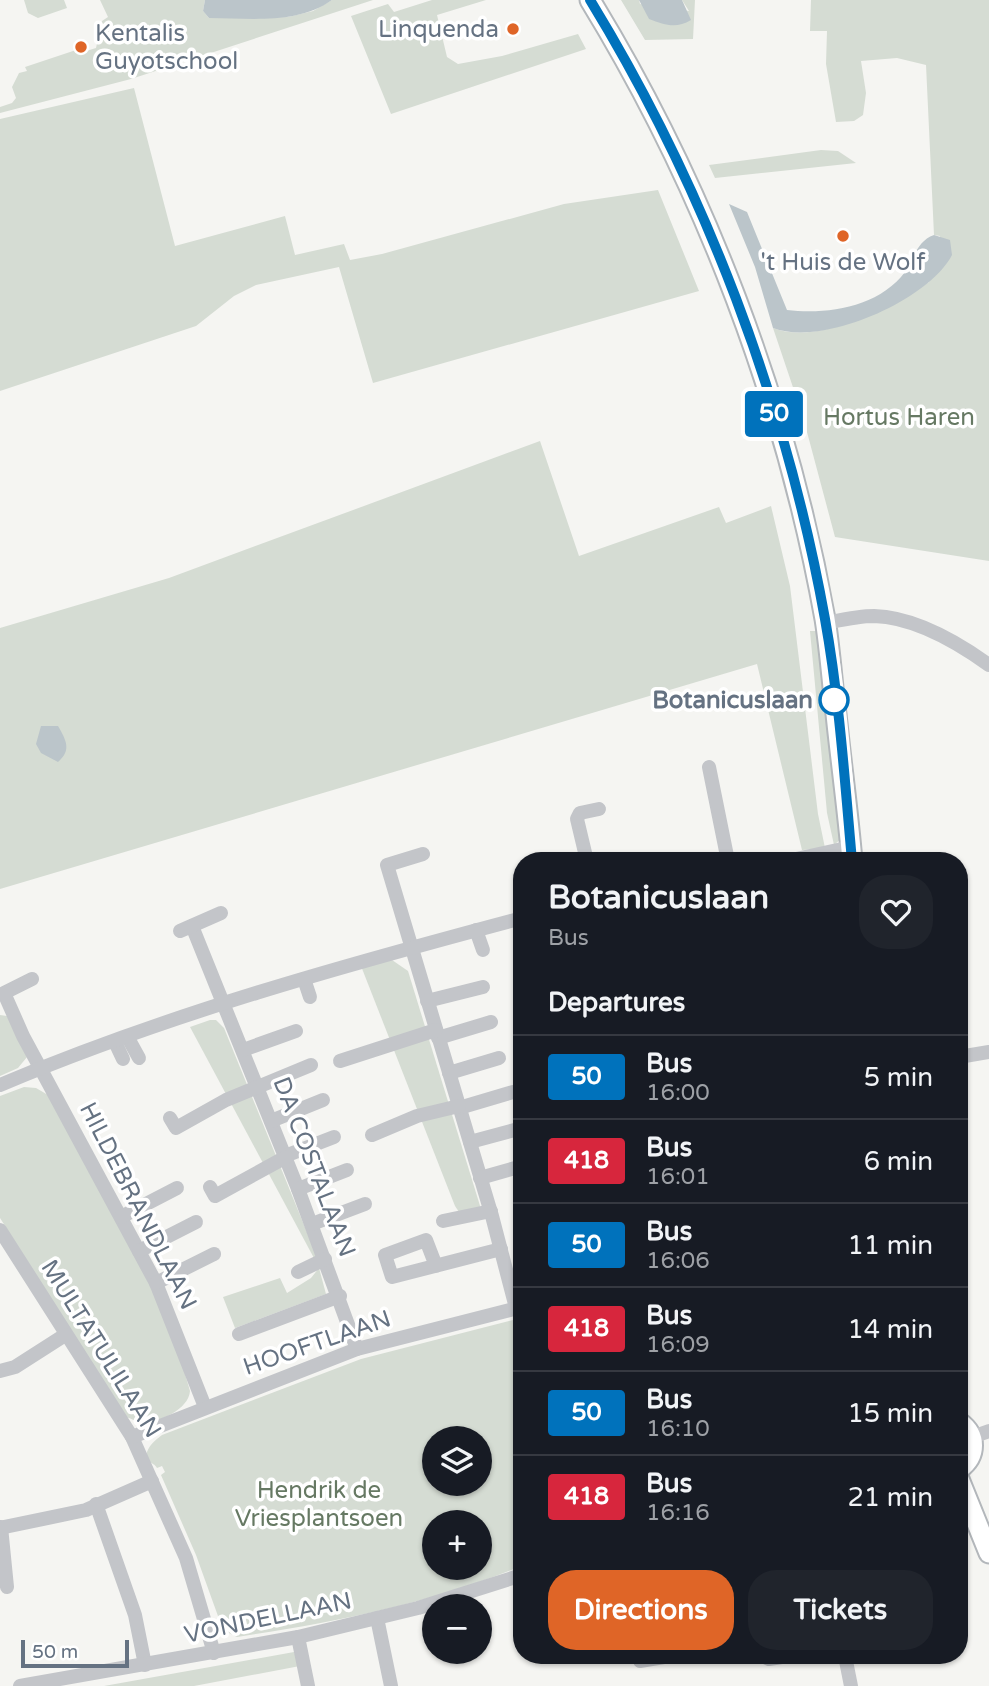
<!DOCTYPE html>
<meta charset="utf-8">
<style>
body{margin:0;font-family:"Varela Round",sans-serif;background:#20242c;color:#f1f3f6;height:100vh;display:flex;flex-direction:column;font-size:26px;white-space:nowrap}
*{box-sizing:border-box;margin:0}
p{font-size:23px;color:#9ea1a6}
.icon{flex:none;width:38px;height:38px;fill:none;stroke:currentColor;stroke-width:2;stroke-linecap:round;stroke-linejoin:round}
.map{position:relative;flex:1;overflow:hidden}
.sheet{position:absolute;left:513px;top:852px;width:455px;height:812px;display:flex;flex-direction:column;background:#171b24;border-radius:28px;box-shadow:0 2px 5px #0004}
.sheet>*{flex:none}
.badge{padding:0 14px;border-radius:5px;font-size:24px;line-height:46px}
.tools{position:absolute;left:422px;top:1426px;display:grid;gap:14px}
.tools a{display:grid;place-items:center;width:70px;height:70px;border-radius:50%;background:#171b24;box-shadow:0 2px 5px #0004;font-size:35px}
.scale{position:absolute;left:21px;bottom:18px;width:108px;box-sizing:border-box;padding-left:7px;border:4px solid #657282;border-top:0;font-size:19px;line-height:24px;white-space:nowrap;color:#657282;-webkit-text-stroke:5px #fff;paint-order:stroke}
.map>.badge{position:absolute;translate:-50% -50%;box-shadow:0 0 0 4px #fff}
h2{padding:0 35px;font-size:26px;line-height:63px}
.round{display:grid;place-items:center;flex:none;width:74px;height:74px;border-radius:28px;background:#20242c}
.head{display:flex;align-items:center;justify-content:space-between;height:119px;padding:0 35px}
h1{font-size:33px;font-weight:800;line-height:52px}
.primary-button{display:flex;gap:14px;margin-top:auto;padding:14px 35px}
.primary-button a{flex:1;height:80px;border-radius:28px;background:#df6527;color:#fff;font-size:28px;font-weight:800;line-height:80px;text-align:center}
.primary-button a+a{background:#20242c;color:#f1f3f6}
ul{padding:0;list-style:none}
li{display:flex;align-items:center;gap:21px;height:84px;padding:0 35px;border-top:2px solid #363941}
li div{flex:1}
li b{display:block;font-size:26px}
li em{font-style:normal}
li .badge{min-width:77px;font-weight:700;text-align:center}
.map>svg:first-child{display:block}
</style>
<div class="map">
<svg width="989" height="1686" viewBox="0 0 989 1686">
<rect width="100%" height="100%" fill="#f5f5f2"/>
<g fill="#d5dcd3" fill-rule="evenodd">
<polygon points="24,0 64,0 67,8 38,18 28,13"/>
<polygon points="100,0 205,0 203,11 209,18 288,17 313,11 332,0 373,0 131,79 0,113 0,107 12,103 16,98 12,87 19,73 27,71 25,67 79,49 83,52 96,48 102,21 108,17"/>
<polygon points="432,0 486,0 437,15 447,57 458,64 502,56 578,34 586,49 391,114 351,16 388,4 394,12"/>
<polygon points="621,0 639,0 640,4 689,11 682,0 695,0 693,39 645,40"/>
<path d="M811,0H989V561L835,537L803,417L773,328C817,346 892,307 929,282L940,236L934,235L926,65L897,58L861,61L866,93L863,115L854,121L836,122L826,64L827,31H810Z"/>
<polygon points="134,88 175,246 285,216 295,255 344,244 350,260 382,254 564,204 658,190 699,291 373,383 339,267 256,285 234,296 196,326 0,391 0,119"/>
<polygon points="821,150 838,151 856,163 715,178 709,165"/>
<polygon points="540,441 579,556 719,507 726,523 771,506 790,586 818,814 825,848 802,850 757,664 0,889 0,628 169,578"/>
<polygon points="810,631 818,631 843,837 834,845 827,813"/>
<polygon points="392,960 408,971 481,1209 459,1212 455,1206 361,966"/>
<polygon points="0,1015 7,1016 27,1057 18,1068 0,1076"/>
<polygon points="210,1020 216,1020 224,1028 317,1257 315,1260 190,1027"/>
<path d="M24,1087L36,1088L48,1095L120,1225L172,1329L190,1391C189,1409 159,1423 141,1423C136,1422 131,1418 126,1417L0,1218V1096Z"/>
<polygon points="319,1268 326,1294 235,1328 223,1297 280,1278 287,1293 311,1278"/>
<path d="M521,1318V1566C429,1604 335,1622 237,1637L223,1630L196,1555L161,1475L165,1472L162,1466L157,1468C155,1464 152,1464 149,1461C141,1452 155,1440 162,1435L361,1359ZM434,1438H480V1484H434ZM434,1522H480V1568H434Z"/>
<polygon points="294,1652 300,1666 194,1686 104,1686"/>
</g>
<g fill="#bbc5ca">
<path d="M205,0H332C297,25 249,18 209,18L203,11Z"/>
<path d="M639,0H682L691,20C676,29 665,25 649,19Z"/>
<path d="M729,204L747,212L787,310C827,315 879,307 905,272C914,258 917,241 934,235L950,240L952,255C928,301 822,347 773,328L755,267Z"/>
<path d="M41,726H58C66,740 72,750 58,762L41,753L36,744Z"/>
</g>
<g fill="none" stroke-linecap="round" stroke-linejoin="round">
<defs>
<g id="major">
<path d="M590,0C705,188 786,402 825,619C830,650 832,683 836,714C841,763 848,812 852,861"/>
<path d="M959,1422C977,1435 977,1456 959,1469"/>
<polyline points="959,1479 989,1553"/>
</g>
</defs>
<use href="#major" stroke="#b3b7bb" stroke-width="23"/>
<g stroke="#c3c5c9" stroke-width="14">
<path d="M826,623C841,620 858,616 874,616C915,617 957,642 989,665"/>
<polyline points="709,767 728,861"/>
<polyline points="423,854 387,865 492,1216 516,1308"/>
<polyline points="587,861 577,819 580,813 599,809"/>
<polyline points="787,861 851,847"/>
<polyline points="192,926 298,1189 357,1349"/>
<polyline points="476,930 483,950"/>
<polyline points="180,931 221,913"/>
<polyline points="32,979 4,993 23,1036 156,1283 205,1407"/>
<polyline points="304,979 310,997"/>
<polyline points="427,1001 483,987"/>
<polyline points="128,1038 139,1058"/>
<polyline points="438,1038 491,1022"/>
<polyline points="115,1042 123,1059"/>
<polyline points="243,1050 296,1031"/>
<polyline points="959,1057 989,1052"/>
<polyline points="340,1061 436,1030"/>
<polyline points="449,1073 499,1058"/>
<path d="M0,1085C168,1014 345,965 522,918"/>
<polyline points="459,1108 513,1092"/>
<polyline points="170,1118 176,1128 226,1100 311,1065"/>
<polyline points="271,1121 323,1100"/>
<polyline points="372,1135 417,1116 459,1106"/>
<polyline points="470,1142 522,1128"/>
<polyline points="285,1156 334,1137"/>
<polyline points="480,1178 522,1166"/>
<polyline points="210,1187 215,1196 286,1157"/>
<polyline points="298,1189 347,1170"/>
<polyline points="121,1217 177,1188"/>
<polyline points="443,1221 491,1211"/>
<polyline points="312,1224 365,1204"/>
<polyline points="0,1230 132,1437 186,1558 214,1653"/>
<polyline points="139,1251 196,1222"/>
<polyline points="436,1266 426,1240 385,1255 392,1277 501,1249"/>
<polyline points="298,1272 325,1259"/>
<polyline points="156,1283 214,1254"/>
<polyline points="239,1334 340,1296"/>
<polyline points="0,1371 15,1367 65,1335"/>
<polyline points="132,1437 357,1349 522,1307"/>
<polyline points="972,1437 989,1431"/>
<polyline points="96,1504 135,1615 145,1665"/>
<polyline points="1,1527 7,1587"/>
<polyline points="0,1528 86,1510 152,1481"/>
<polyline points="377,1618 391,1686"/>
<polyline points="298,1637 308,1686"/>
<polyline points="639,1656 640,1661 670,1656"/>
<polyline points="762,1656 769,1659 788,1656"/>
<polyline points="845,1656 851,1686"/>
<polyline points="20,1686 298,1637 418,1608 522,1575"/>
</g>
<use href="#major" stroke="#fff" stroke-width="19"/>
</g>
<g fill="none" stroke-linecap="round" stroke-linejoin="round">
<defs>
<path id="line" d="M590,0C705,188 786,402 825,619C839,696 845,783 852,861"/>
</defs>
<use href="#line" stroke="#fff" stroke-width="16"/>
<use href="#line" stroke="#0072bc" stroke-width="10"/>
</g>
<g fill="#df6527" stroke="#fff" stroke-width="2.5">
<circle cx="513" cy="29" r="7"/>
<circle cx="81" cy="47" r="7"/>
<circle cx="843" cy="236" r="7"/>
</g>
<circle fill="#fff" stroke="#0072bc" stroke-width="3.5" cx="834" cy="700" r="14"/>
<g text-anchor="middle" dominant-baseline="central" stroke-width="7" stroke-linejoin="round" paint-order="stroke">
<g font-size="24" fill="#657282" stroke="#fff" text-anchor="end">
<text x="499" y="29">Linquenda</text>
<text x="95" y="33" text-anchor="start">Kentalis<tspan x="95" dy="28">Guyotschool</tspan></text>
<text x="843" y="262" text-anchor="middle">'t Huis de Wolf</text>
</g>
<g font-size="24" fill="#667963" stroke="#fff">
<text x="899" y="417">Hortus Haren</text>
<text x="319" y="1490">Hendrik de<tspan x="319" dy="28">Vriesplantsoen</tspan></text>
</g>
<g font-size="24" font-weight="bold" fill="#657282" stroke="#fff" text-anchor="end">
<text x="813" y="700">Botanicuslaan</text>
</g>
<g font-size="24" fill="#657282" stroke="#fff">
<text transform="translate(314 1167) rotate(69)">DA COSTALAAN</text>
<text transform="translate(138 1206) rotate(63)">HILDEBRANDLAAN</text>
<text transform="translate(317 1343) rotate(-19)">HOOFTLAAN</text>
<text transform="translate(101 1349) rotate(58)">MULTATULILAAN</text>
<text transform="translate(268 1618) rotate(-12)">VONDELLAAN</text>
</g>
</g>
</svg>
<div class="tools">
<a><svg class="icon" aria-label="layers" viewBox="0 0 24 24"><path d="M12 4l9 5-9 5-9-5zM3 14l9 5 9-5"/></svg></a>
<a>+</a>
<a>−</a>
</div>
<div class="scale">50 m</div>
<b class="badge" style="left:774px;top:414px;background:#0072bc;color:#fff">50</b>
<section class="sheet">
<div class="head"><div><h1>Botanicuslaan</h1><p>Bus</p></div><a class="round"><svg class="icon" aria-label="heart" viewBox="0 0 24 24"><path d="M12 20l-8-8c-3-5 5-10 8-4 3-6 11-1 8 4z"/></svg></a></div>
<h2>Departures</h2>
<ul>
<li><span class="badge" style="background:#0072bc;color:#fff">50</span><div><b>Bus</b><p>16:00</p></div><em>5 min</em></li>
<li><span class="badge" style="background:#d7263d;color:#fff">418</span><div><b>Bus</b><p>16:01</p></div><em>6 min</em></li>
<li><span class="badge" style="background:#0072bc;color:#fff">50</span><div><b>Bus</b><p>16:06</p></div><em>11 min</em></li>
<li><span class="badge" style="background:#d7263d;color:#fff">418</span><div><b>Bus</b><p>16:09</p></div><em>14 min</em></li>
<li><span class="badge" style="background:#0072bc;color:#fff">50</span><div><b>Bus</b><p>16:10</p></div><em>15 min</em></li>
<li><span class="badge" style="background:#d7263d;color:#fff">418</span><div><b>Bus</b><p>16:16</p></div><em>21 min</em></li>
</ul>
<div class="primary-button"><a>Directions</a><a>Tickets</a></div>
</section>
</div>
